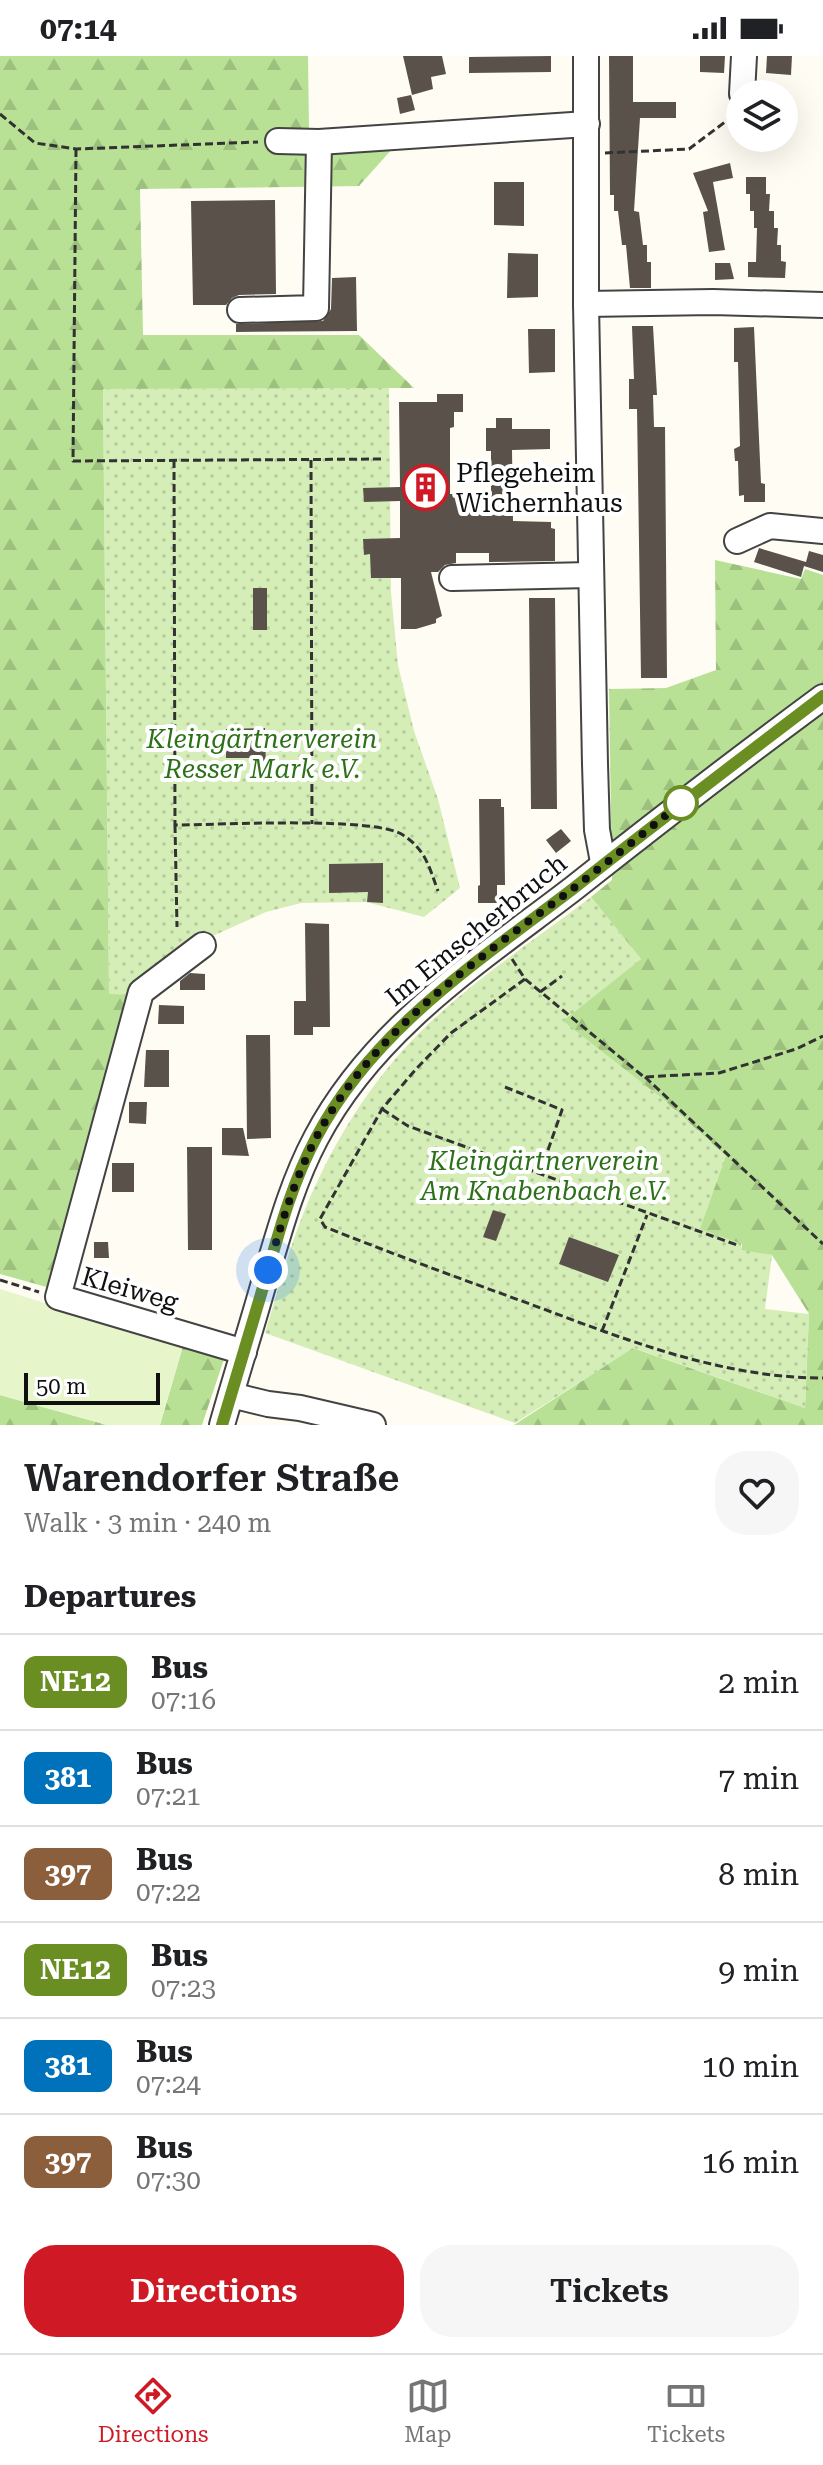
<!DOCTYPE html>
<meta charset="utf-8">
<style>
body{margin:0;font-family:"Roboto Serif",serif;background:#f6f6f6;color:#202124;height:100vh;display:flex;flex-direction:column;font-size:30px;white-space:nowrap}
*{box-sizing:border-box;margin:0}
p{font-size:26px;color:#757577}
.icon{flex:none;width:44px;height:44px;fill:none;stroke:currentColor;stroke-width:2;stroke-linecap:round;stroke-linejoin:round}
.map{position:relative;height:1369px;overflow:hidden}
.side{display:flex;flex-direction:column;background:#fff;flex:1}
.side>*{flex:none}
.badge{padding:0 16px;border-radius:12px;font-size:28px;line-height:52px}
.controls{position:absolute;left:726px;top:24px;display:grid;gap:16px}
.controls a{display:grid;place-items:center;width:72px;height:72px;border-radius:50%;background:#fff;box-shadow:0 8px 32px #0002;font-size:40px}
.scale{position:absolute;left:24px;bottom:20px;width:136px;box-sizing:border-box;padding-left:8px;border:4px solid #101010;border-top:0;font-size:22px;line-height:28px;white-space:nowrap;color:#101010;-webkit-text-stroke:6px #fff;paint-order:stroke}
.you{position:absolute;width:40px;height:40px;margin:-20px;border:6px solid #fff;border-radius:50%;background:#1a73e8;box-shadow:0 0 0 12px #1a73e833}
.map>.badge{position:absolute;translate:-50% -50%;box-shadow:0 0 0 4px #fff}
h2{padding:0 24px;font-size:30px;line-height:72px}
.round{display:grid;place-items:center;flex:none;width:84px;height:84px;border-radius:32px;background:#f6f6f6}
.overview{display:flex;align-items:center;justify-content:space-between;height:136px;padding:0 24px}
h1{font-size:38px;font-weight:600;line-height:60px}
.action{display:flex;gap:16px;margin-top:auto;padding:16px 24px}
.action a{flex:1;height:92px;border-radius:32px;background:#cf1924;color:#fff;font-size:32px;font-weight:600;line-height:92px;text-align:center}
.action a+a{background:#f6f6f6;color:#202124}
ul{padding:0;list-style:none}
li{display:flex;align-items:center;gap:24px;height:96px;padding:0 24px;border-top:2px solid #e0e0e0}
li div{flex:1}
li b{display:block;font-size:30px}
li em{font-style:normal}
li .badge{min-width:88px;font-weight:700;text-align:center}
.status{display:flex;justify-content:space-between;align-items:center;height:56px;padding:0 40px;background:#fff;direction:ltr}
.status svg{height:22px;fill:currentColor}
.tab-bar{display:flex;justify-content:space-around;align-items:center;height:112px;border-top:2px solid #e0e0e0;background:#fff;font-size:22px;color:#757577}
.tab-bar a{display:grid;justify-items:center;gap:4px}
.tab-bar .selected{color:#cf1924}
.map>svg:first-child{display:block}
</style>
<div class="status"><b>07:14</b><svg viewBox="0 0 49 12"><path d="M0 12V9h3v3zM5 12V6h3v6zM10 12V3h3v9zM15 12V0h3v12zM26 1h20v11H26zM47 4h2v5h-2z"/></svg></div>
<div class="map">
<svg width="823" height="1369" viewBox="0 0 823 1369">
<defs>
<pattern id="grass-dots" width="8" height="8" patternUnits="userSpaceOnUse" patternTransform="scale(2)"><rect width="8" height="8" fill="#d5eeb8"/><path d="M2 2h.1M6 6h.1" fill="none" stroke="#b6cb9d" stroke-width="1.8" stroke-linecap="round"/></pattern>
<pattern id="forest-firs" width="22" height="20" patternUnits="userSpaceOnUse" patternTransform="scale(2)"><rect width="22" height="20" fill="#b8e195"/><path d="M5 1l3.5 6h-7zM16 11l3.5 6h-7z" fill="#9dc07f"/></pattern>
</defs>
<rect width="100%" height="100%" fill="#fffcf3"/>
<g fill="url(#grass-dots)">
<polygon points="389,332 391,536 398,609 414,675 438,743 460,832 424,861 366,846 301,847 266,856 206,883 133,939 109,939 103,333"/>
<path d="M591,841L641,903L564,965L664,1044L726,1100L742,1193L772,1199L765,1253L809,1258L805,1352L634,1292L515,1367L265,1277C281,1225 295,1170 319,1122C348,1061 387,1005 437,960C485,916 540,880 591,841Z"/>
</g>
<g fill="url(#forest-firs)">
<polygon points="0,0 308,0 309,74 410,73 359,130 140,133 143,279 359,279 414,332 103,333 109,938 133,939 50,1232 0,1218"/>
<polygon points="715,504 801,523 805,513 823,519 823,1369 514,1369 633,1292 805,1352 809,1258 772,1199 742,1194 742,1188 700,1173 726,1100 664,1044 563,965 641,903 591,841 612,824 609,633 666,632 716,614"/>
<polygon points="183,1290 224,1303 202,1369 160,1369"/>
<polygon points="0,1339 107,1369 0,1369"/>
</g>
<polygon fill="#e6f5ca" points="0,1233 183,1290 160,1369 107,1369 0,1339"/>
<g fill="#5a514b">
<polygon points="403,0 442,0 446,18 431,21 433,33 412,39"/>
<polygon points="551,0 551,16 469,17 469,1"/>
<polygon points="609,0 633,0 633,46 676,46 676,62 640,62 634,155 639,156 643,189 647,189 647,206 651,206 651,232 630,232 626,189 622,189 618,155 614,155 614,139 610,139"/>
<polygon points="700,0 725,0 724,17 700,16"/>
<polygon points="767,0 792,0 791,19 766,17"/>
<polygon points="411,39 415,54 400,58 397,42"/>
<polygon points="730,107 733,122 713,126 725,194 709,196 703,156 708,155 693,117"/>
<polygon points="746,121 766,121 766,138 770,138 769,155 774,155 774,172 778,172 777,189 781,189 781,205 786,206 785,222 748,221 748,206 756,206 757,172 754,172 754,155 750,155 750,138 746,138"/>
<polygon points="494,126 524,126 524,170 494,169"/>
<polygon points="275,144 276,238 239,239 232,242 226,249 193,249 191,145"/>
<polygon points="508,197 538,198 538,241 507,242"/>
<polygon points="715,207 730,207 734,223 715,224"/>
<polygon points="356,221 357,275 236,276 236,268 323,265 331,253 332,222"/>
<polygon points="632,270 653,270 657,339 653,339 654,371 665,371 667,622 641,622 637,353 629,353 629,323 634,323"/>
<polygon points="754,271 761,427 765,428 765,446 744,446 744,439 739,440 738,405 735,405 734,393 740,390 738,306 734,306 734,272"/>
<polygon points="528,273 555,273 555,316 529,317"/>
<polygon points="437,338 463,338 463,356 454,356 454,371 450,372 450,438 462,438 462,449 491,449 491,395 486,395 486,372 496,372 496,362 512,362 512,373 550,373 550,393 512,394 513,465 551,466 551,472 555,473 555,505 489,506 489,497 456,497 456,507 445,509 438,516 431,516 442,560 436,563 436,567 416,573 401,573 401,522 371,522 370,498 364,499 363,483 400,482 400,445 364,446 363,432 400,431 399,346 437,346"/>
<polygon points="759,492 806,506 809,495 823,499 823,516 804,510 801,521 754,506"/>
<rect x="253" y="532" width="14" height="42"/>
<polygon points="529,542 555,542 557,753 531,753"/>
<polygon points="265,672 266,715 252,716 251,702 226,702 226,673"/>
<polygon points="479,743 501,743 501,751 504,751 505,829 497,829 497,847 478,847 478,830 480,829"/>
<polygon points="561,773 571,785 556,797 546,784"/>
<polygon points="383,807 383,847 367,846 368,836 329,837 329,808"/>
<polygon points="305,867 329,868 330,971 313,971 313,979 294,979 294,945 306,945"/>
<polygon points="190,917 205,918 205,934 180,934 180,925"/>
<polygon points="159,949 184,950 184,968 158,968"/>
<polygon points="246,979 270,979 271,1082 247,1083"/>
<polygon points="146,994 169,994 169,1031 144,1031"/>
<polygon points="129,1046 147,1046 146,1068 129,1067"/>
<polygon points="222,1072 243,1072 249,1100 222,1099"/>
<polygon points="187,1091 212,1091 212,1194 188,1194"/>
<rect x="112" y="1107" width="22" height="29"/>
<polygon points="493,1154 506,1158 496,1185 483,1181"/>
<polygon points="569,1181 619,1199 608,1226 559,1208"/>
<polygon points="94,1186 108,1186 109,1202 94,1202"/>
</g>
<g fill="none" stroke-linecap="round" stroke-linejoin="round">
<defs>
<g id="minor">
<polyline points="586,0 586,248 595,708 597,774 603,806"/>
<polyline points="742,38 744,0"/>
<polyline points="278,85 319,86 587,68"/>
<polyline points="586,248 713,246 823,249"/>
<polyline points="240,254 316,252 319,86"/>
<polyline points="737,485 770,470 823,475"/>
<polyline points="452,522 591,519"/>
<polyline points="203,889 141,936 58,1241 244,1296"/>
<polyline points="231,1339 268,1348 300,1352 373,1369"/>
<path d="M222,1369C235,1323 250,1276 263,1230C278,1180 291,1129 316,1082C373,973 479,905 574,832C656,767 739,703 823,641"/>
</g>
</defs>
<use href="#minor" stroke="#434343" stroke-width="28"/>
<g stroke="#323232" stroke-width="3" stroke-dasharray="8 4" stroke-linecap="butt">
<polyline points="0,58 35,87 76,93 258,86"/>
<polyline points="76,93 73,405 384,403"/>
<polyline points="605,97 689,93 737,57"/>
<path d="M174,404L175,769C218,769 375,760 403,779C426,794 429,811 438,835"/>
<polyline points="311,404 312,768"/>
<polyline points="175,769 177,871"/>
<polyline points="512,903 525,923 644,1021 719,1017 796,993 823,980"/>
<path d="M525,923L451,977L416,1013L382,1053L320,1163L325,1171C393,1198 461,1223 530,1248C624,1283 721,1322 823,1322"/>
<polyline points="540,936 562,920"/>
<polyline points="645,1021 823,1188"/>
<polyline points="505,1031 562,1054 540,1117"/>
<polyline points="382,1053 408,1070 737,1189"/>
<polyline points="0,1224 39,1236"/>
<polyline points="602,1275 647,1159"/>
</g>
<use href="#minor" stroke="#fff" stroke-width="24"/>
</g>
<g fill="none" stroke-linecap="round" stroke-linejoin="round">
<defs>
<path id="line" d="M222,1369C237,1319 252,1269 267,1218C280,1172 293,1125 316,1082C373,973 479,905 574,832C656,767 739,704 823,640"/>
</defs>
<use href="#line" stroke="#fff" stroke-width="18"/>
<use href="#line" stroke="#6b8e23" stroke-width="12"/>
<path stroke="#101010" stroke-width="8" stroke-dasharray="0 14.4" d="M268,1214C281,1169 294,1124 316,1082C372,975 477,904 571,834C608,806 645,776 681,747"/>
</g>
<defs>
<symbol id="building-ring" viewBox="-11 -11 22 22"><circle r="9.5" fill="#fff" stroke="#cf1924" stroke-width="1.5"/><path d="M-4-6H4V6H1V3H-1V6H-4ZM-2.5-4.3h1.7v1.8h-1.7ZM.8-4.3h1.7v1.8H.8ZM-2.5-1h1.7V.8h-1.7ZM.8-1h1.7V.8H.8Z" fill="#cf1924"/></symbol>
</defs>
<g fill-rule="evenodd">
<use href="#building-ring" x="400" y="406" width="51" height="51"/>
</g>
<circle fill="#fff" stroke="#6b8e23" stroke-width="4" cx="681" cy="747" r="16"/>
<g text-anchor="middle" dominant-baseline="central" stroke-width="8" stroke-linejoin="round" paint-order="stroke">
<g font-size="26" fill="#101010" stroke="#fff" text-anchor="start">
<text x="456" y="417">Pflegeheim<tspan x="456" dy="30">Wichernhaus</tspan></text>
</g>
<g font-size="26" font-style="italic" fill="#2c7018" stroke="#fff">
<text x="262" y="683">Kleingärtnerverein<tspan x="262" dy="30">Resser Mark e.V.</tspan></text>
<text x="544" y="1105">Kleingärtnerverein<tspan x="544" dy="30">Am Knabenbach e.V.</tspan></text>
</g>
<g font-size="26" fill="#101010" stroke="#fff">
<text transform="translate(476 874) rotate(-39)">Im Emscherbruch</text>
<text transform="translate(130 1233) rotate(16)">Kleiweg</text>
</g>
</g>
</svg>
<div class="controls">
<a><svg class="icon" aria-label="layers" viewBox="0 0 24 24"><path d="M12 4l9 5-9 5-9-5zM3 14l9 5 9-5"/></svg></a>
</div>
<div class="scale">50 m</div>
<div class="you" style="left:268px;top:1214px"></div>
</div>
<section class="side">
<div class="overview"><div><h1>Warendorfer Straße</h1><p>Walk · 3 min · 240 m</p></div><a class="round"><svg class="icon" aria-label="heart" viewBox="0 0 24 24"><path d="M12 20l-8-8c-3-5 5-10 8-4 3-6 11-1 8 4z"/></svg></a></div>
<h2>Departures</h2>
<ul>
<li><span class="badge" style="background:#6b8e23;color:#fff">NE12</span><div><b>Bus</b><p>07:16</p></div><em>2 min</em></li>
<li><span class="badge" style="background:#0072bc;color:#fff">381</span><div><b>Bus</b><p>07:21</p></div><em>7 min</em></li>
<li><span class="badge" style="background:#8b5e3c;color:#fff">397</span><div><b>Bus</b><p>07:22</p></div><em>8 min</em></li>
<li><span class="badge" style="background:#6b8e23;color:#fff">NE12</span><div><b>Bus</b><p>07:23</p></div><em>9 min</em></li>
<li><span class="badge" style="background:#0072bc;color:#fff">381</span><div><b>Bus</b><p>07:24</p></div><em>10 min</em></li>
<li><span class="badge" style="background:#8b5e3c;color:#fff">397</span><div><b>Bus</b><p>07:30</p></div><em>16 min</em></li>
</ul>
<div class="action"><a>Directions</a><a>Tickets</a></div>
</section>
<nav class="tab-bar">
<a class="selected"><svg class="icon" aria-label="directions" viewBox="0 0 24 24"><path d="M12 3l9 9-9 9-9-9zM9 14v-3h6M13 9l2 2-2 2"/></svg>Directions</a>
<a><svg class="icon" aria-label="map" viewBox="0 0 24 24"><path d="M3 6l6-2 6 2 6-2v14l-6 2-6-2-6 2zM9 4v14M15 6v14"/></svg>Map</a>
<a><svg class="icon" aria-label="tickets" viewBox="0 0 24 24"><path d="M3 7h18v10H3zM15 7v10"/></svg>Tickets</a>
</nav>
